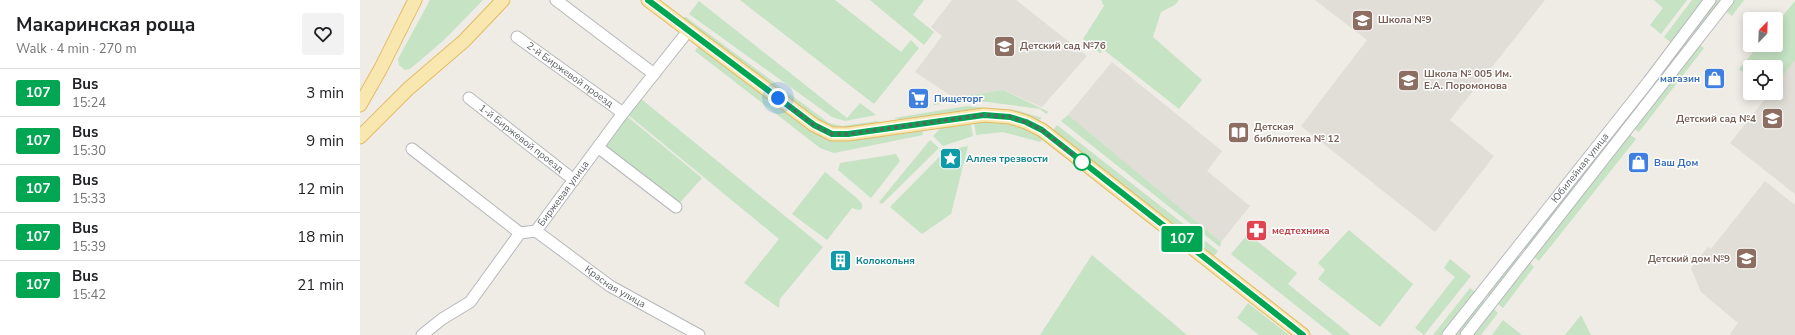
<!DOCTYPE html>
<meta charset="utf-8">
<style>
body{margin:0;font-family:"Nunito Sans",sans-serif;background:#f2f2f2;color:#202124;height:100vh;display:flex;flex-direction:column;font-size:15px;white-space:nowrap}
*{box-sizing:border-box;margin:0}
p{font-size:13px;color:#757577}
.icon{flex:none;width:22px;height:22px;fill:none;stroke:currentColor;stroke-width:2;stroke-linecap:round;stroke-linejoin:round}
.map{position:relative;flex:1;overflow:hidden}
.sheet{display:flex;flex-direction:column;background:#fff;width:360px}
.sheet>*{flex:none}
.badge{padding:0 8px;border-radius:3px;font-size:14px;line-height:26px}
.needle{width:26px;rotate:23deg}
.tools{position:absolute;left:1383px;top:12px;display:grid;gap:8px}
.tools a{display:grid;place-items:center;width:40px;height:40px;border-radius:4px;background:#fff;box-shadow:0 2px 10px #0003;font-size:20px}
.you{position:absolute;width:20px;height:20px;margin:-10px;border:3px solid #fff;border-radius:50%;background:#1a73e8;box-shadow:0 0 0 6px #1a73e833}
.map>.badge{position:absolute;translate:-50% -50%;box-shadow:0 0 0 2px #fff}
.round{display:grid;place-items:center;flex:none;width:42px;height:42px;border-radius:4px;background:#f2f2f2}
.overview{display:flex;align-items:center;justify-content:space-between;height:68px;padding:0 16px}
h1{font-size:19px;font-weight:700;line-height:30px}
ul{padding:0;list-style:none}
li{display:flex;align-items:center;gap:12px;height:48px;padding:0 16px;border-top:1px solid #e0e0e0}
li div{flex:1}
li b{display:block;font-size:15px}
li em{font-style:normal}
li .badge{min-width:44px;font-weight:700;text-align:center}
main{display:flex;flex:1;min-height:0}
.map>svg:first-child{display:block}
</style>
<main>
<section class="sheet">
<div class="overview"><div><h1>Макаринская роща</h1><p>Walk · 4 min · 270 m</p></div><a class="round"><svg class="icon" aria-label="heart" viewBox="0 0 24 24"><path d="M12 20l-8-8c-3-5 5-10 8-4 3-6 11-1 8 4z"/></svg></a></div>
<ul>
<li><span class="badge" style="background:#00a651;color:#fff">107</span><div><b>Bus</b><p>15:24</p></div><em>3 min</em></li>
<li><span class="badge" style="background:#00a651;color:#fff">107</span><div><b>Bus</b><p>15:30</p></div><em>9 min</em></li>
<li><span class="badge" style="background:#00a651;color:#fff">107</span><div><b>Bus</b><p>15:33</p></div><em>12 min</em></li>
<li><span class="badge" style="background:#00a651;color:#fff">107</span><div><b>Bus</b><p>15:39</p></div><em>18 min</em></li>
<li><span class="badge" style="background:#00a651;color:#fff">107</span><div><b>Bus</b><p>15:42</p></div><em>21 min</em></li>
</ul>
</section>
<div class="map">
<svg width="1435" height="335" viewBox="0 0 1435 335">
<rect width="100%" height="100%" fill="#eeece5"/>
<g fill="#e1ddd7">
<polygon points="592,0 656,0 727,56 682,107 643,90 594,98 555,72 582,36 571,27"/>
<polygon points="955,0 1185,0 1090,120 1134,156 1075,232 941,126 1007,40"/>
<polygon points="1435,60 1435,194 1370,143 1410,93 1416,93 1416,85"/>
<polygon points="752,62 862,151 847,171 890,206 861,242 708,115"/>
<polygon points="1405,181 1435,205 1435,335 1371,335 1370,334 1378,323 1341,292 1331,268 1348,247 1351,249"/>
</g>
<g fill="#c6e3c4">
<polygon points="70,0 123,0 84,40 50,69 45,70 39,65 38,59"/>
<polygon points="380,0 475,0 541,52 551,40 559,48 514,104"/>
<polygon points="510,0 564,0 553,15 574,32 564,45"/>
<polygon points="741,0 819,0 815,5 801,12 793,37 842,80 819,109 744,50 740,53 723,39 744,6"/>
<polygon points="1294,0 1327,0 1301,34 1290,25 1303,8"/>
<polygon points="1332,0 1347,0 1313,44 1304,37"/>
<polygon points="1356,0 1363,0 1336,33 1332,30"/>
<polygon points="1373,0 1384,0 1372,16 1365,10"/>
<polygon points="339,1 487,118 500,103 516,115 485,121 472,117 329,14"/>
<polygon points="1435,1 1435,60 1416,85 1416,67 1390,67 1390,79 1379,69 1399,45 1416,45 1416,24"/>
<path d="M321,17H326L469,123L482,126L518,121L515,125C494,128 480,131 460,122Z"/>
<polygon points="1327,37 1331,40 1166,250 1163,247"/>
<polygon points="340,44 459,135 478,141 562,128 563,135 474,153 460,148 335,51"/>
<polygon points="1338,44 1344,48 1279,132 1273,128"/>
<polygon points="643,90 689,112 686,114 680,109 612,100 574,105 573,101"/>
<polygon points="280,98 463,247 420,299 419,308 384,283 419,239 267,114"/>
<path d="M607,106L660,111L682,118L677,121C654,114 632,107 607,110C584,112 557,124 534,118Z"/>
<polygon points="263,113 342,178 316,207 239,148"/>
<polygon points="708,115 861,242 860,247 701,121"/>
<polygon points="633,119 659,123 686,136 680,142 643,132 616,135 614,122"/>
<polygon points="610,121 613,136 583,146 573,136 582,127"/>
<polygon points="697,125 858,251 852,258 691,133"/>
<polygon points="1269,134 1276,139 1179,261 1173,256"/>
<polygon points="570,140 579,148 522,204 519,202"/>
<polygon points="608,146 591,214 562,234 530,207 585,151"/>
<polygon points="536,154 540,161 511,198 478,170 480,163"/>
<polygon points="465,172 498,199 502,204 502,209 498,210 492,208 467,240 432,214"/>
<polygon points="989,230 1053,284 1020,327 958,279 965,270 958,263"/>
<polygon points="888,234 937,273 928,284 991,335 973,335 871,254"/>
<polygon points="1157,254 1160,258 1130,298 1126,294"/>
<polygon points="732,255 827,335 680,335"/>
<polygon points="1090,259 1111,276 1064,335 1055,328 1095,277 1084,268"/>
<polygon points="1169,262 1174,267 1143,308 1137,303"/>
<polygon points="1110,288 1116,293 1083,335 1073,335"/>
<polygon points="1122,299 1126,302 1100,335 1094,335"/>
<polygon points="888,303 929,335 899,335 877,318"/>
<polygon points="1134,309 1138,313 1121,335 1114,335"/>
<polygon points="1221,315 1231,335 1205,335"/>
<polygon points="1143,320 1162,335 1132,335"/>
</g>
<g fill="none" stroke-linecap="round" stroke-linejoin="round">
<defs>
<g id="minor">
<polyline points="196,0 294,74"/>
<path id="s1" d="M157,37L263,113"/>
<path id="s2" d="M109,98L214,180"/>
<polyline points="239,148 316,207"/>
<polyline points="52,149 160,233"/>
<path id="s3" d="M176,231L250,286L339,335"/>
<path id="s4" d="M62,335L82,319L110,302L160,233L176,231L263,113L328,31"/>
<path id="s5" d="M1088,335L1289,81L1350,0"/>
<polyline points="1106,335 1368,0"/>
</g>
<g id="major">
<polyline points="288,0 454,125 472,134 488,134 624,115 650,117 666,122 682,130 943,335"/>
<polyline points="0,105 21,68 55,0"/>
<polyline points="0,137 48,89 104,41 143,0"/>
</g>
</defs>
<use href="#minor" stroke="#b6b8bb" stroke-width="13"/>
<use href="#major" stroke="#e5ba67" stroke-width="15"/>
<use href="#minor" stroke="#fff" stroke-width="11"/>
<use href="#major" stroke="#f8e8b0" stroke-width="13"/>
</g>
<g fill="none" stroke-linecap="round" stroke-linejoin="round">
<defs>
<polyline id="line" points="288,0 454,125 472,134 488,134 624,115 650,117 666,122 682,130 943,335"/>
</defs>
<use href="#line" stroke="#fff" stroke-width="9"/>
<use href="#line" stroke="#00a651" stroke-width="6"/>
<polyline stroke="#5d6164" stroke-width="4" stroke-dasharray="0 7.2" points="418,98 454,125 472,134 488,134 624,115 650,117 666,122 682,130 722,162"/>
</g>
<defs>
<symbol id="school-square" viewBox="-11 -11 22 22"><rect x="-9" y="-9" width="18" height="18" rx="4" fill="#8d6e63" stroke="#fff"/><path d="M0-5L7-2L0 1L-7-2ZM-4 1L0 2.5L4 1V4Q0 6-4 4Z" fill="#fff"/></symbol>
<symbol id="shop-square" viewBox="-11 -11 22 22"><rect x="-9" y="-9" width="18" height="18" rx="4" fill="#3f7fe0" stroke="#fff"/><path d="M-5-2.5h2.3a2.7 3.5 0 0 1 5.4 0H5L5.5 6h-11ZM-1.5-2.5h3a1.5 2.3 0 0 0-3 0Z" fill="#fff"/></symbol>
<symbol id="supermarket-square" viewBox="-11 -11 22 22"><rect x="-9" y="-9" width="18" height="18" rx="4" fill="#3f7fe0" stroke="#fff"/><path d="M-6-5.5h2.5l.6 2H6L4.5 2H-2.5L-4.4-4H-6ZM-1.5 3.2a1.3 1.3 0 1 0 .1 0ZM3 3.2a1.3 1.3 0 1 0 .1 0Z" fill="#fff"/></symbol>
<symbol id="library-square" viewBox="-11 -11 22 22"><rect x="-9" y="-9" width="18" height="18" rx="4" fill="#8d6e63" stroke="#fff"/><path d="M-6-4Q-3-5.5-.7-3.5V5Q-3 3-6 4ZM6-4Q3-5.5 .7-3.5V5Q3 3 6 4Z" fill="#fff"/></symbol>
<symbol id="sight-square" viewBox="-11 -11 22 22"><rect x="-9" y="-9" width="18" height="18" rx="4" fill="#0f9aa8" stroke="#fff"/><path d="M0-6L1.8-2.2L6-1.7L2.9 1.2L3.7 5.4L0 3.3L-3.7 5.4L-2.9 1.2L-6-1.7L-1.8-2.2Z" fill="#fff"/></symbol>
<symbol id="pharmacy-square" viewBox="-11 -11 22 22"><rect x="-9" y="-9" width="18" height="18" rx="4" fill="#e0444e" stroke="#fff"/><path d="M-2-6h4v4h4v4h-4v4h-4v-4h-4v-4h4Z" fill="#fff"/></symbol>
<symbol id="building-square" viewBox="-11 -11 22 22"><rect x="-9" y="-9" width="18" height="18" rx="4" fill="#0f9aa8" stroke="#fff"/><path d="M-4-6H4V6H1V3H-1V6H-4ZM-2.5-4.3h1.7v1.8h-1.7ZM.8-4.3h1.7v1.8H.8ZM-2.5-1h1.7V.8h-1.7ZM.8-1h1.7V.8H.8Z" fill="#fff"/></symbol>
</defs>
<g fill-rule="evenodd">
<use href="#school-square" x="990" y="8" width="25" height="25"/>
<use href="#school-square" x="632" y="34" width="25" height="25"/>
<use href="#shop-square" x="1342" y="66" width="25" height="25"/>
<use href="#school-square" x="1036" y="68" width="25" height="25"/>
<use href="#supermarket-square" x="546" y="86" width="25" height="25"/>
<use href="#school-square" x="1400" y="106" width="25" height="25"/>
<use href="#library-square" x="866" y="120" width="25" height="25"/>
<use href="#sight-square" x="578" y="146" width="25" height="25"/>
<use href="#shop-square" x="1266" y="150" width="25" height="25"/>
<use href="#pharmacy-square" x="884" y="218" width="25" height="25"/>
<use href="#school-square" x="1374" y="246" width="25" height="25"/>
<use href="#building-square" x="468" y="248" width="25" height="25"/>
</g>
<circle fill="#fff" stroke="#00a651" stroke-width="2" cx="722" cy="162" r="8"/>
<g text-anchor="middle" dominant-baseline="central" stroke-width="3" stroke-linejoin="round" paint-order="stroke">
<g font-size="10" font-weight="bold" fill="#785e54" stroke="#fff" text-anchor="start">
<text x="1018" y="20">Школа №9</text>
<text x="660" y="46">Детский сад №76</text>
<text x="1064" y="74">Школа № 005 Им.<tspan x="1064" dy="12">Е.А. Поромонова</tspan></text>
<text x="1396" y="119" text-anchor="end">Детский сад №4</text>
<text x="894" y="127">Детская<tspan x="894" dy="12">библиотека № 12</tspan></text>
<text x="1370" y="259" text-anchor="end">Детский дом №9</text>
</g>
<g font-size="10" fill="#5d6164" stroke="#fff">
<text stroke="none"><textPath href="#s1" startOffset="65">2-й Биржевой проезд</textPath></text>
<text stroke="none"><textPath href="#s2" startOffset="66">1-й Биржевой проезд</textPath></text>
<text stroke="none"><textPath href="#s5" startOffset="213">Юбилейная улица</textPath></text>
<text stroke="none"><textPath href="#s4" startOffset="206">Биржевая улица</textPath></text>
<text stroke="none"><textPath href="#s3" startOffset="97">Красная улица</textPath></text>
</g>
<g font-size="10" font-weight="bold" fill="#366cbe" stroke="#fff" text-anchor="start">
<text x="1340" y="79" text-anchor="end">магазин</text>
<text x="574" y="99">Пищеторг</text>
<text x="1294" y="163">Ваш Дом</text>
</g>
<g font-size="10" font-weight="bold" fill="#0d838f" stroke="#fff" text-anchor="start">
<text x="606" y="159">Аллея трезвости</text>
<text x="496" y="261">Колокольня</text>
</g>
<g font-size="10" font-weight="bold" fill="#be3a42" stroke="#fff" text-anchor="start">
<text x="912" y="231">медтехника</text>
</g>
</g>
</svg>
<div class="tools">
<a><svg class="needle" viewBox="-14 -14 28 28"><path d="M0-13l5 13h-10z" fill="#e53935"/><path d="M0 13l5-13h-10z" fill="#757577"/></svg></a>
<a><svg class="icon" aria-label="locate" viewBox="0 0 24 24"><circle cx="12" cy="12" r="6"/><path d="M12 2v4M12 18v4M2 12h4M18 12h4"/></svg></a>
</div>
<div class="you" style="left:418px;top:98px"></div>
<b class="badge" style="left:822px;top:239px;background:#00a651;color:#fff">107</b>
</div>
</main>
